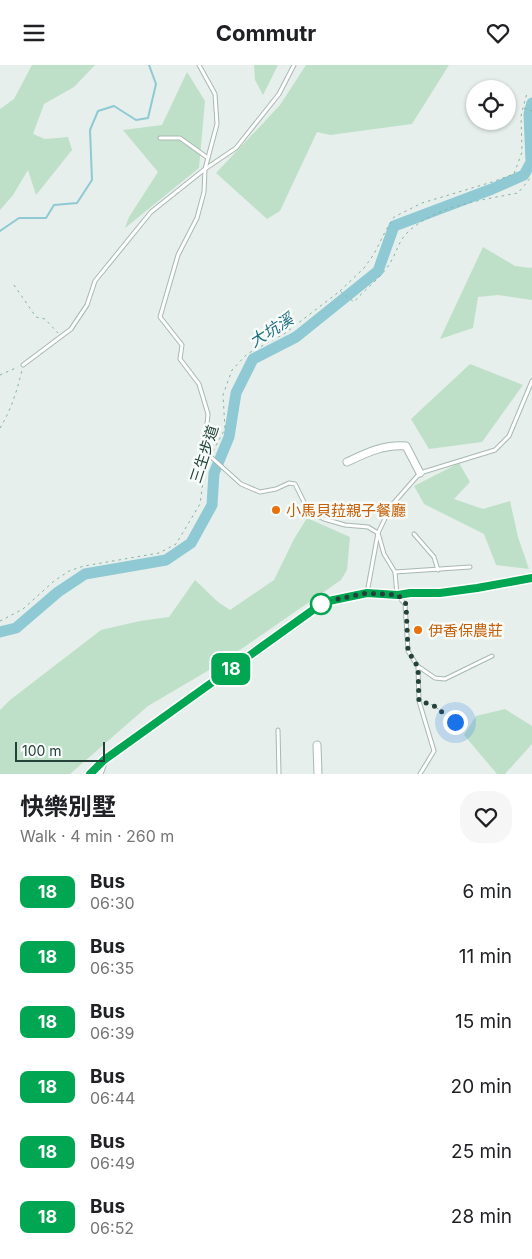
<!DOCTYPE html>
<meta charset="utf-8">
<style>
body{margin:0;font-family:Inter,"Noto Sans TC",sans-serif;background:#f6f6f6;color:#202124;height:100vh;display:flex;flex-direction:column;font-size:19px;white-space:nowrap}
*{box-sizing:border-box;margin:0}
p{font-size:16px;color:#757577}
.icon{flex:none;width:28px;height:28px;fill:none;stroke:currentColor;stroke-width:2;stroke-linecap:round;stroke-linejoin:round}
.map{position:relative;height:709px;overflow:hidden}
.drawer{display:flex;flex-direction:column;background:#fff;flex:1}
.drawer>*{flex:none}
.badge{padding:0 10px;border-radius:8px;font-size:18px;line-height:32px}
.controls{position:absolute;left:466px;top:15px;display:grid;gap:10px}
.controls a{display:grid;place-items:center;width:50px;height:50px;border-radius:50%;background:#fff;box-shadow:0 1px 4px #0004;font-size:25px}
.scale{position:absolute;left:15px;bottom:12px;width:90px;box-sizing:border-box;padding-left:5px;border:2px solid #24423a;border-top:0;font-size:14px;line-height:18px;white-space:nowrap;color:#24423a;-webkit-text-stroke:4px #f7fbf9;paint-order:stroke}
.you{position:absolute;width:25px;height:25px;margin:-12px;border:4px solid #fff;border-radius:50%;background:#1a73e8;box-shadow:0 0 0 8px #1a73e833}
.map>.badge{position:absolute;translate:-50% -50%;box-shadow:0 0 0 2px #fff}
.round{display:grid;place-items:center;flex:none;width:52px;height:52px;border-radius:20px;background:#f6f6f6}
.head{display:flex;align-items:center;justify-content:space-between;height:85px;padding:0 20px}
h1{font-size:24px;font-weight:700;line-height:38px}
ul{padding:0;list-style:none}
li{display:flex;align-items:center;gap:15px;height:65px;padding:0 20px}
li div{flex:1}
li b{display:block;font-size:19px}
li em{font-style:normal}
li .badge{min-width:55px;font-weight:700;text-align:center}
header{display:flex;justify-content:space-between;align-items:center;height:65px;padding:0 20px;background:#fff;font-size:22px;font-weight:700}
.map>svg:first-child{display:block}
</style>
<header><svg class="icon" aria-label="menu" viewBox="0 0 24 24"><path d="M4 6h16M4 12h16M4 18h16"/></svg>Commutr<svg class="icon" aria-label="heart" viewBox="0 0 24 24"><path d="M12 20l-8-8c-3-5 5-10 8-4 3-6 11-1 8 4z"/></svg></header>
<div class="map">
<svg width="532" height="709" viewBox="0 0 532 709">
<rect width="100%" height="100%" fill="#e6efeb"/>
<g fill="#bfe0c8">
<polygon points="32,0 95,0 74,22 44,39 33,69 45,74 68,72 72,85 36,130 28,105 13,130 0,145 0,44 14,34"/>
<polygon points="254,0 278,0 263,30 255,15"/>
<polygon points="306,0 449,0 412,59 330,70 317,67 280,146 267,154 216,108 280,40"/>
<polygon points="187,7 205,36 199,103 125,163 129,152 158,107 123,65 162,60"/>
<polygon points="483,182 515,201 531,203 532,202 532,235 498,230 478,232 473,263 440,274"/>
<polygon points="470,299 523,320 482,377 429,384 411,354"/>
<polygon points="459,398 470,417 454,434 483,444 510,436 518,472 529,504 496,500 484,469 424,439 414,421"/>
<polygon points="307,453 350,472 347,505 341,515 221,598 148,641 70,709 0,709 0,645 10,635 101,565 140,556 169,552 195,515 218,537 230,545 274,515 294,474"/>
<polygon points="505,644 532,661 532,679 505,709 497,709 464,670 476,651"/>
</g>
<g fill="none" stroke-linecap="round" stroke-linejoin="round">
<polyline stroke="#8ec9d4" stroke-width="2" points="0,166 19,153 46,153 54,140 77,138 92,115 90,65 98,46 114,41 136,55 148,53 156,19 149,0"/>
<polyline stroke="#8ec9d4" stroke-width="11" points="0,567 16,563 58,527 85,509 166,495 191,478 212,440 214,408 229,372 236,328 253,294 296,272 378,206 394,161 492,124 524,110 531,97 529,49 532,38"/>
<defs>
<g id="lane">
<polyline points="199,0 215,29 217,59 205,104 204,127 197,153 178,190 160,252 182,280 180,294 199,319 208,349 205,380 210,391 241,419 260,427 276,424 289,418 295,419 309,447 324,454 345,460 368,462 378,468 384,489 395,507 397,530 405,539 408,586 418,602 419,636 434,686 420,709"/>
<polyline points="160,73 180,73 208,93"/>
<polyline points="23,300 71,264 87,240 95,216 151,147 205,104 236,83 279,29 294,0"/>
<polyline points="414,469 434,492 438,505"/>
<polyline points="395,507 470,502"/>
<polyline points="367,528 378,468 391,441 420,408 495,385 509,371 532,316"/>
<polyline points="419,602 435,613 445,614 492,591"/>
<polyline points="278,665 279,709"/>
<polyline points="90,709 104,695 323,537 367,528 397,530 410,528 440,528 477,523 532,513"/>
</g>
<g id="street">
<path d="M347,397C366,388 384,379 406,381L420,408"/>
<polyline points="317,680 318,709"/>
<polyline points="99,709 104,695"/>
</g>
</defs>
<use href="#lane" stroke="#a8b8b2" stroke-width="5"/>
<use href="#street" stroke="#a8b8b2" stroke-width="9"/>
<g stroke="#86b3a5" stroke-width="1" stroke-dasharray="2.5 4" stroke-linecap="butt">
<polyline points="524,43 532,46"/>
<polyline points="14,220 36,252 45,254 58,268"/>
<polyline points="340,226 364,203 374,189 386,165 394,152 422,138 492,117 514,109 522,87 521,51 527,28"/>
<polyline points="0,310 18,302"/>
<path d="M0,363C11,345 17,326 22,305"/>
<path d="M213,386L225,364L223,330L232,305L247,289L284,269L340,226L354,237C365,224 382,212 390,198C397,187 398,177 407,168C434,141 482,135 518,128L532,111"/>
<polyline points="0,556 23,544 54,516 69,506 84,501 159,488 176,479 200,439 204,410 208,397"/>
<polyline points="425,637 433,640 455,657"/>
</g>
<use href="#lane" stroke="#fff" stroke-width="3"/>
<use href="#street" stroke="#fff" stroke-width="7"/>
</g>
<g fill="none" stroke-linecap="round" stroke-linejoin="round">
<defs>
<polyline id="line" points="90,709 104,695 324,537 367,528 398,530 410,528 440,528 477,523 532,513"/>
</defs>
<use href="#line" stroke="#fff" stroke-width="11"/>
<use href="#line" stroke="#00a651" stroke-width="8"/>
<polyline stroke="#24423a" stroke-width="5" stroke-dasharray="0 9" points="321,539 324,537 367,528 398,530 406,539 408,586 418,602 419,636 433,640 455,657"/>
</g>
<g fill="#e8710a" stroke="#f7fbf9" stroke-width="2">
<circle cx="276" cy="445" r="5"/>
<circle cx="418" cy="565" r="5"/>
</g>
<circle fill="#fff" stroke="#00a651" stroke-width="2.5" cx="321" cy="539" r="10"/>
<g text-anchor="middle" dominant-baseline="central" stroke-width="5" stroke-linejoin="round" paint-order="stroke">
<g font-size="15" fill="#24423a" stroke="#f7fbf9">
<text transform="translate(204 389) rotate(-72)">三生步道</text>
</g>
<g font-size="15" fill="#c56008" stroke="#f7fbf9" text-anchor="start">
<text x="286" y="445">小馬貝菈親子餐廳</text>
<text x="428" y="565">伊香保農莊</text>
</g>
<g font-size="16" font-style="italic" fill="#1c6f80" stroke="#f7fbf9">
<text transform="translate(271 265) rotate(-32)">大坑溪</text>
</g>
</g>
</svg>
<div class="controls">
<a><svg class="icon" aria-label="locate" viewBox="0 0 24 24"><circle cx="12" cy="12" r="6"/><path d="M12 2v4M12 18v4M2 12h4M18 12h4"/></svg></a>
</div>
<div class="scale">100 m</div>
<div class="you" style="left:455px;top:657px"></div>
<b class="badge" style="left:231px;top:604px;background:#00a651;color:#fff">18</b>
</div>
<section class="drawer">
<div class="head"><div><h1>快樂別墅</h1><p>Walk · 4 min · 260 m</p></div><a class="round"><svg class="icon" aria-label="heart" viewBox="0 0 24 24"><path d="M12 20l-8-8c-3-5 5-10 8-4 3-6 11-1 8 4z"/></svg></a></div>
<ul>
<li><span class="badge" style="background:#00a651;color:#fff">18</span><div><b>Bus</b><p>06:30</p></div><em>6 min</em></li>
<li><span class="badge" style="background:#00a651;color:#fff">18</span><div><b>Bus</b><p>06:35</p></div><em>11 min</em></li>
<li><span class="badge" style="background:#00a651;color:#fff">18</span><div><b>Bus</b><p>06:39</p></div><em>15 min</em></li>
<li><span class="badge" style="background:#00a651;color:#fff">18</span><div><b>Bus</b><p>06:44</p></div><em>20 min</em></li>
<li><span class="badge" style="background:#00a651;color:#fff">18</span><div><b>Bus</b><p>06:49</p></div><em>25 min</em></li>
<li><span class="badge" style="background:#00a651;color:#fff">18</span><div><b>Bus</b><p>06:52</p></div><em>28 min</em></li>
</ul>
</section>
